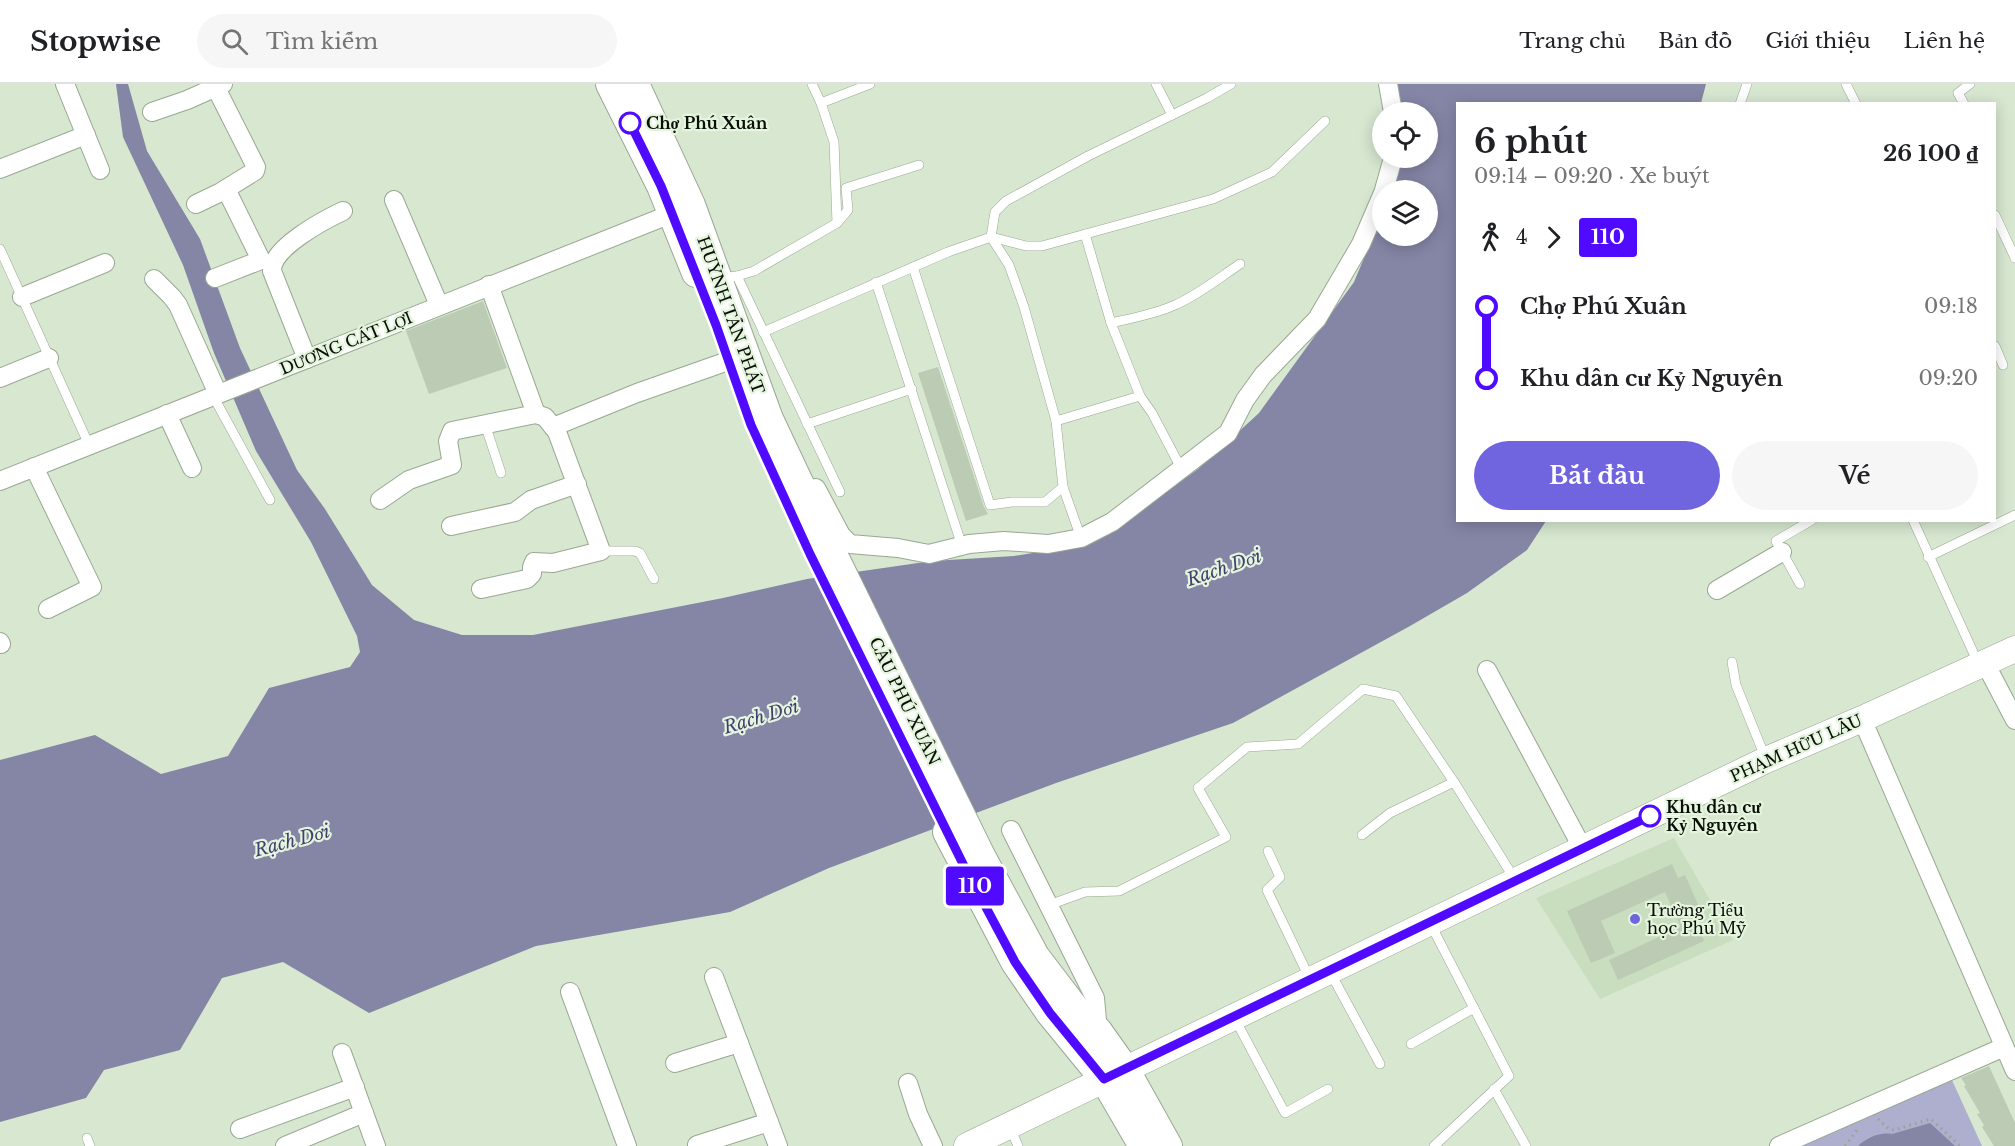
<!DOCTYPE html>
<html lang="vi">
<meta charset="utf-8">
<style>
body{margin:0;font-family:"Libre Baskerville",serif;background:#f6f6f6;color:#202124;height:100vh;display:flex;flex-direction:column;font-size:22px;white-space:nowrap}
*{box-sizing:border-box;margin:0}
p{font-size:20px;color:#757577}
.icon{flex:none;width:33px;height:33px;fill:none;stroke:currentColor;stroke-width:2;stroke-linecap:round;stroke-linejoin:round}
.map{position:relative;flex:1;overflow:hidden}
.drawer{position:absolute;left:1456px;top:18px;width:540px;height:420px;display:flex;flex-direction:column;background:#fff;border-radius:0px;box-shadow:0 3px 15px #0003}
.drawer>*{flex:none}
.badge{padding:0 12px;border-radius:4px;font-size:21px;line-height:39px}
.controls{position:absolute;left:1372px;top:18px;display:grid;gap:12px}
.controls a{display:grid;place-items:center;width:66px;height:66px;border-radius:50%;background:#fff;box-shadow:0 3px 15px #0003;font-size:30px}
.map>.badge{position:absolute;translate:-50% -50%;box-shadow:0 0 0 3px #fff}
.legs{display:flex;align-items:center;gap:9px;height:66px;padding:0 18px;font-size:20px}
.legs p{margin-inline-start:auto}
.head{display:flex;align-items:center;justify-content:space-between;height:102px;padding:0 18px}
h1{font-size:33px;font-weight:700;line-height:45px}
.cta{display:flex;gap:12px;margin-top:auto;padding:12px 18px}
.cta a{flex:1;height:69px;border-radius:36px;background:#7164df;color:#fff;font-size:24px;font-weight:700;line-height:69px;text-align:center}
.cta a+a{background:#f6f6f6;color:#202124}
ul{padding:0 18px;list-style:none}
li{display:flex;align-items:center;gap:21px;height:72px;font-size:22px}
li i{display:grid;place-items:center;width:9px;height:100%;margin:0 8px;background:currentColor}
li i::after{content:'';width:15px;height:15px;margin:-8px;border:4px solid;border-radius:50%;background:#fff}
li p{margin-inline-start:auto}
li:first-child i{background:linear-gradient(#0000 50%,currentColor 0)}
li:last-child i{background:linear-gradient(currentColor 50%,#0000 0)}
header{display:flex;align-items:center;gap:36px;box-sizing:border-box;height:84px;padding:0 30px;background:#fff;border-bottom:2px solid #e0e0e0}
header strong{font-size:28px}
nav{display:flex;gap:33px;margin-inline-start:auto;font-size:21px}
.search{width:420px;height:54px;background:#f6f6f6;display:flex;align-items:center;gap:15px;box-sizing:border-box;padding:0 21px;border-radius:33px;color:#757577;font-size:22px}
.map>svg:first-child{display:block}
</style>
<header>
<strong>Stopwise</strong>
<div class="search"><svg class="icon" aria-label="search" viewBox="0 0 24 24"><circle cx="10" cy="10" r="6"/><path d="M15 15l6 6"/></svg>Tìm kiếm</div>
<nav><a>Trang chủ</a><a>Bản đồ</a><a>Giới thiệu</a><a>Liên hệ</a></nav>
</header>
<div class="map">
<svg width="2015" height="1062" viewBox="0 0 2015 1062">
<rect width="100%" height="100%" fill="#d7e7d0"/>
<polygon fill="#c9ddbf" points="1674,754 1733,856 1600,915 1536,814"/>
<polygon fill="#aeaece" points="1951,994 1982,1062 1798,1062"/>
<g fill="#8585a6">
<polygon points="116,0 128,0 147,67 200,155 240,264 297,386 325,425 372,501 414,536 462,551 533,551 723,514 807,495 932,477 1014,472 1075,462 1129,435 1198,385 1259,329 1354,198 1377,143 1383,122 1383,152 1428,152 1428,106 1387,106 1397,74 1428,74 1428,28 1398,28 1398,0 1706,0 1701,19 1458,20 1458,436 1546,437 1527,466 1467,509 1410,542 1233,639 1056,699 829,784 730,828 536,862 369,929 283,878 222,894 180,966 104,986 86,1014 0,1038 0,676 95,651 161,690 228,672 269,604 350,583 360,568 357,552 311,458 256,367 214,269 183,181 123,53"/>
<path d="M1930,1039L1955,1062H1858C1867,1054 1879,1048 1892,1050Z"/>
</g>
<g fill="#bccbb4">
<polygon points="483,217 507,284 429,310 406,247"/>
<polygon points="938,283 984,423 988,430 966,437 918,289"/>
<polygon points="1672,780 1678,794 1685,791 1704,834 1696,838 1704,857 1618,896 1609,876 1681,843 1665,808 1601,837 1615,869 1591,879 1567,827"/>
<polygon points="1989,982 2015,1039 2015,1062 1994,1062 1982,1043 1984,1041 1977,1030 1980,1029 1964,1002 1966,1001 1961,994"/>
</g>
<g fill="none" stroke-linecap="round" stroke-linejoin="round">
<defs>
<g id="lane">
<polyline points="812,0 821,19 834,58 837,139"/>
<polyline points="1156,0 1172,31"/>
<polyline points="1846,0 1856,20"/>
<polyline points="821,19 870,0"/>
<polyline points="1740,20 1747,0"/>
<polyline points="1964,20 1958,9 1970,0"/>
<polyline points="1995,131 2015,174"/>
<polyline points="0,165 89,361"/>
<polyline points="913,183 990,421 1012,418 1045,418 1063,403 1056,337 1024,223 1009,181 991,153 995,128 1006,117 1088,72 1207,14 1231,0"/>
<polyline points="737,192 840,408"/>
<polyline points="720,194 737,192 754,187 837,139 848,126 846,104 919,81"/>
<polyline points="876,198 962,462"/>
<path d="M1111,239C1133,234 1155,230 1175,221C1198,211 1219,194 1240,180"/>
<polyline points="763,248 948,168 991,153 1026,162 1042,162 1213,115 1272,88 1325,37"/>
<polyline points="1995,262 2003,281"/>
<polyline points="213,312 270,416"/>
<polyline points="1140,312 1152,329 1181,384"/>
<polyline points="1056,337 1140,312 1111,239 1085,150"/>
<polyline points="485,340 501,389"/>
<polyline points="807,340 912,305"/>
<polyline points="1063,403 1081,454"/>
<polyline points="1913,436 1978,579"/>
<polyline points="601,467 635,467 640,469 654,495"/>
<polyline points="1928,473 2015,431"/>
<polyline points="1800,500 1776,457 1812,436"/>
<polyline points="1732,578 1736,601 1765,673"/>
<polyline points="1362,751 1390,729 1454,698"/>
<polyline points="1268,767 1280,793 1267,806 1310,895"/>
<polyline points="1049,821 1085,808 1119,807 1226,753 1198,704 1247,663 1298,660 1363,605 1396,612 1454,698 1514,794"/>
<polyline points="1431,841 1509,992 1434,1062"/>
<polyline points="1330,888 1380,980"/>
<polyline points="1235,935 1285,1029 1328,1005"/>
<polyline points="1411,960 1474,924"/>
<polyline points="1494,1005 1526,1062"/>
<polyline points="1010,1043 1018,1062"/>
<polyline points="87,1054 90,1062"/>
</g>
<g id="street">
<polyline points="65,0 100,86"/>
<polyline points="1388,0 1393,28"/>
<polyline points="152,28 187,16 223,0"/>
<polyline points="0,85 86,51"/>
<polyline points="1384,106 1393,74"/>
<polyline points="394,116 439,221"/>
<polyline points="196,120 221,108 255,87 256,83 216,4"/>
<polyline points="215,194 261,176 226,105"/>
<polyline points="154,195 172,213 178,221 218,310"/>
<polyline points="22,213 105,179"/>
<path d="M307,275L272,187C271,164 324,136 343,127"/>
<polyline points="0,294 49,274"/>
<polyline points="167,330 192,384"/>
<polyline points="553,343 637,309 728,277"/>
<polyline points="34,383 92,503 48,525"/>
<polyline points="0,397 681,126"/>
<polyline points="816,404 841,451 850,460 898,464 929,470 969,460 1004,457 1048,460 1081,454 1112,438 1228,349 1245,316 1263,291 1317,235 1361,160 1383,109"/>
<polyline points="380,416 409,396 452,381 448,357 452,347 536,330"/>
<polyline points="451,442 515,428 531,416 577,400"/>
<polyline points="481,505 527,495 532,490 532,483 534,478 553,479 601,467 557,348 545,333 536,330 489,201"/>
<polyline points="1717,506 1782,468"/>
<polyline points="0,558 1,560"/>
<polyline points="1985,579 2015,636"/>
<polyline points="1487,586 1583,765"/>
<polyline points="1862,635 2015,987"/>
<polyline points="1011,746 1095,914 1098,947"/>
<polyline points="714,893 778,1062"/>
<polyline points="570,908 627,1062"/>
<polyline points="342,969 376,1062"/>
<polyline points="675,979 739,959"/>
<polyline points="908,999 918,1030 933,1062"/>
<polyline points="240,1045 355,1003"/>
<polyline points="697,1061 769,1038"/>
<polyline points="285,1062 364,1029"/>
<polyline points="1779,1062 2004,963"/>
</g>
<polyline id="secondary" points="967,1062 1766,676 1862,635 2015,565"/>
<g id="primary">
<polyline points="610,0 661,102 696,189"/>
<polyline points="635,0 691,121 769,335 829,462 981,772 1035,872 1086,939 1098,947 1125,985 1168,1062"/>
<polyline points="947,748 1015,878 1050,929 1104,995 1143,1062"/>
</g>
</defs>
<use href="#lane" stroke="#99a892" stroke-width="10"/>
<use href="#street" stroke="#99a892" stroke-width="20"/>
<use href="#secondary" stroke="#99a892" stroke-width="27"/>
<use href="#primary" stroke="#99a892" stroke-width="30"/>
<g stroke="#96a290" stroke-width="3" stroke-dasharray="1.5 4.5" stroke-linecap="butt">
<polyline points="1878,1035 1889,1045 1894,1046 1931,1035 1960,1062"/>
<polyline points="1845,1062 1857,1046"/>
</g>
<use href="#lane" stroke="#fff" stroke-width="9"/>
<use href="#street" stroke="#fff" stroke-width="18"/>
<use href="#secondary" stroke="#fff" stroke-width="26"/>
<use href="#primary" stroke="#fff" stroke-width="28"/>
</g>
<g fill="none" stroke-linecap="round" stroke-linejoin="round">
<defs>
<polyline id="line-1" points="630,39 661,102 716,241 751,341 810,470 964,782 1015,878 1050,929 1104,995 1650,732"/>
</defs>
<use href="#line-1" stroke="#fff" stroke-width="14"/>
<use href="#line-1" stroke="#4f0aff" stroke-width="9"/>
</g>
<g fill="#fff" stroke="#4f0aff" stroke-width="3">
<circle cx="630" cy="39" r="10"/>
<circle cx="1650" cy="732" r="10"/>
</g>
<circle fill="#7164df" stroke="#e4f4dd" stroke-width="2" cx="1635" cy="835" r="6"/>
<g text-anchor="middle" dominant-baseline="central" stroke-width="4.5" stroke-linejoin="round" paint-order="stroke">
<g font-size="16" font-weight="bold" fill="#090e07" stroke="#e4f4dd" text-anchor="start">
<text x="646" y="39">Chợ Phú Xuân</text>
<text x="1666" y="723">Khu dân cư<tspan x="1666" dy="18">Kỷ Nguyên</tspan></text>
</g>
<g font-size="16" fill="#090e07" stroke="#e4f4dd">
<text transform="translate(731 231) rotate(70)">HUỲNH TẤN PHÁT</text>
<text transform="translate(346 259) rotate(-22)">DƯƠNG CÁT LỢI</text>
<text transform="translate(905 617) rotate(64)">CẦU PHÚ XUÂN</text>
<text transform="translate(1796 664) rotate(-24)">PHẠM HỮU LẦU</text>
</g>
<g font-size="16" fill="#090e07" stroke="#e4f4dd" text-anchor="start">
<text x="1647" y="826">Trường Tiểu<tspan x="1647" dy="18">học Phú Mỹ</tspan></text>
</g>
<g font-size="18" font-style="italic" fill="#413f6e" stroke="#e4f4dd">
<text transform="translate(1224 484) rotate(-19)">Rạch Dơi</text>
<text transform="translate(761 633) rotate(-17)">Rạch Dơi</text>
<text transform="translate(292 757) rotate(-15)">Rạch Dơi</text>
</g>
</g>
</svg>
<div class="controls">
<a><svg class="icon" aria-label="locate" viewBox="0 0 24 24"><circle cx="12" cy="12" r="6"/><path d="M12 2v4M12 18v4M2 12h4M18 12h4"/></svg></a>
<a><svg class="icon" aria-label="layers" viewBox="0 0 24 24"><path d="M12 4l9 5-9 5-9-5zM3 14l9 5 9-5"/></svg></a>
</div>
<b class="badge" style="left:975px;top:802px;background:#4f0aff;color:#fff">110</b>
<section class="drawer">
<div class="head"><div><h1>6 phút</h1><p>09:14 – 09:20 · Xe buýt</p></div><b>26 100 ₫</b></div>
<div class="legs"><svg class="icon" aria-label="walk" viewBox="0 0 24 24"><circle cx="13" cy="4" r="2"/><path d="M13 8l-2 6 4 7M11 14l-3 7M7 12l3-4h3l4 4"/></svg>4<svg class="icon" aria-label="forward" viewBox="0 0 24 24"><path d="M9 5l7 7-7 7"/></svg><b class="badge" style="background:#4f0aff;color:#fff">110</b></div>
<ul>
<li><i style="color:#4f0aff"></i><b>Chợ Phú Xuân</b><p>09:18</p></li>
<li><i style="color:#4f0aff"></i><b>Khu dân cư Kỷ Nguyên</b><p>09:20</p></li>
</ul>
<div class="cta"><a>Bắt đầu</a><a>Vé</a></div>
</section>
</div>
